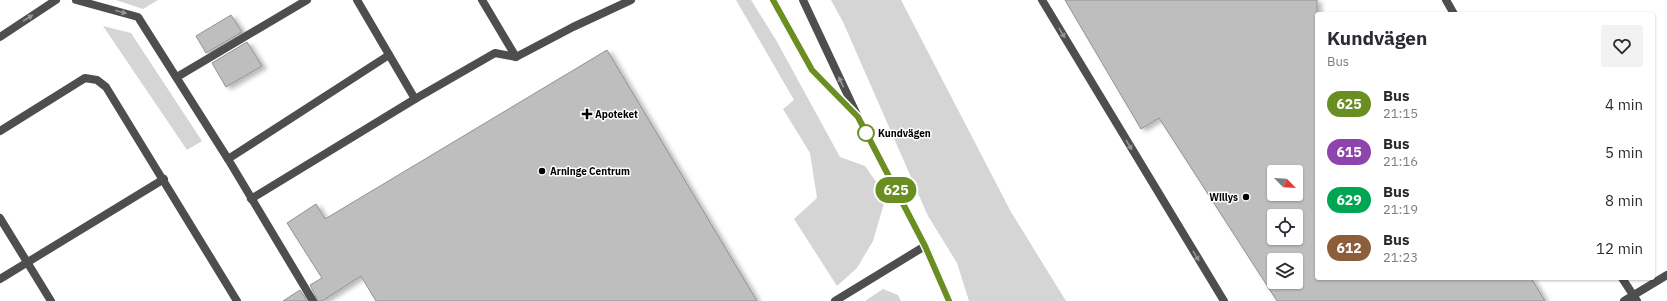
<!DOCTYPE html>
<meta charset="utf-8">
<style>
body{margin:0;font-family:"IBM Plex Sans",sans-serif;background:#f2f2f3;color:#2b2b33;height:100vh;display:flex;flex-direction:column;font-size:15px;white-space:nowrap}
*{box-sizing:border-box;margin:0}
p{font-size:13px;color:#7c7c81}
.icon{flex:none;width:22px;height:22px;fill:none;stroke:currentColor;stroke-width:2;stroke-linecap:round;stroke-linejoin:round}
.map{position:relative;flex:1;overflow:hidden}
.sheet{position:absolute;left:1315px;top:12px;width:340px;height:268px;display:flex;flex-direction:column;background:#fff;border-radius:4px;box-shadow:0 1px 3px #0004}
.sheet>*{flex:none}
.badge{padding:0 8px;border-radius:13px;font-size:14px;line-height:26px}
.needle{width:26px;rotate:114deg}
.buttons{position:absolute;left:1267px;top:165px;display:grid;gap:8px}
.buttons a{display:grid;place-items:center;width:36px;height:36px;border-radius:4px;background:#fff;box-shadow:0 1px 3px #0004;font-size:20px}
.map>.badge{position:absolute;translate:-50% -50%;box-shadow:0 0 0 2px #fff}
.round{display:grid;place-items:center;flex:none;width:42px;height:42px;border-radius:4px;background:#f2f2f3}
.head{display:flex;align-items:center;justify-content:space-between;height:68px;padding:0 12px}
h1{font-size:19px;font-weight:700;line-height:30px}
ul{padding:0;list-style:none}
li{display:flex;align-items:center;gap:12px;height:48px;padding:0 12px}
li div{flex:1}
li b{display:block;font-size:15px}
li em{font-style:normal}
li .badge{min-width:44px;font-weight:700;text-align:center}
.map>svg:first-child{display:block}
</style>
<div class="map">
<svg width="1667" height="301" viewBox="0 0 1667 301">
<defs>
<filter id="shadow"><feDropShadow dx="4.5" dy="2.5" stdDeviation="2" flood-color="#0004"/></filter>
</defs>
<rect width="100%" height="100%" fill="#fff"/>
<g fill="#d5d5d5">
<polygon points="116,0 158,0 143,9"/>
<polygon points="736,0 751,0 776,40 840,157 865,166 881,189 885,200 873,241 857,268 837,286 794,219 817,198 810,153 783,109 794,100"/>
<polygon points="831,0 901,0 1011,212 1066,301 969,301 957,263 928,216 843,22"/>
<polygon points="103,26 131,33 202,141 187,150"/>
<polygon points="883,289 898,295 901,301 865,301"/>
</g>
<g fill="#bebebe" stroke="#929292" fill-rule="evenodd" filter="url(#shadow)">
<path d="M1065,0H1317V278H1531L1545,301H1277L1159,118L1141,129ZM1274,172H1296V194H1274ZM1274,216H1296V238H1274ZM1274,260H1296V282H1274Z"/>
<polygon points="231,15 242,32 206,53 196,36"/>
<polygon points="247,42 262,66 226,87 212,63"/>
<polygon points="607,50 757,301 376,301 361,276 322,301 318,301 310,285 322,278 287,223 316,204 325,219"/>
<polygon points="300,290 307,301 283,301"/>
</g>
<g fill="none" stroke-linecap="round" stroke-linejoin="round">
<g stroke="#4e4e4e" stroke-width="8">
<polyline points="76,0 138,17 228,159"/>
<polyline points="357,0 415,99"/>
<polyline points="482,0 516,57"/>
<polyline points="1042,0 1224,301"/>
<polyline points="177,77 307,0"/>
<polyline points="0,131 85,78 97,80 106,87 237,301"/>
<polyline points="251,199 415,99 495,53 516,57 573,27 631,0"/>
<polyline points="0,218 51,301"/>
<polyline points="0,279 164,179"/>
<polyline points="313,301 228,159 389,55"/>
<polyline points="835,301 925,246"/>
</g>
<g stroke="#4e4e4e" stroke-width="8">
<polyline points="1446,0 1454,14"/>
<polyline points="0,37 56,0"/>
<polyline points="1622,278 1637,301"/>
<polyline points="1624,301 1667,275"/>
</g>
<g stroke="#4e4e4e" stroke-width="8">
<polyline points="773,0 812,70 853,112"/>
<polyline points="803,0 858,117 925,246 949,301"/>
</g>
</g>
<defs><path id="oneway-solid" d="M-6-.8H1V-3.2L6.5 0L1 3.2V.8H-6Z"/></defs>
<g fill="#959595">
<use href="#oneway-solid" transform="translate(121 12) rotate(16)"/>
<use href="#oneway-solid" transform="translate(28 18) rotate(-33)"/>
<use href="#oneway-solid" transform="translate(1062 33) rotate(59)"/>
<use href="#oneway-solid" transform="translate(841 82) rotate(-115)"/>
<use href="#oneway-solid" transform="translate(1129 145) rotate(59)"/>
<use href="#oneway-solid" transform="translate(1196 256) rotate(59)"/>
</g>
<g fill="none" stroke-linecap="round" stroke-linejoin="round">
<defs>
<polyline id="line" points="773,0 812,70 858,117 925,246 949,301"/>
</defs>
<use href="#line" stroke="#fff" stroke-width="9"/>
<use href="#line" stroke="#6b8e23" stroke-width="6"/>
</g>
<g fill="#000" stroke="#fff" stroke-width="1.5">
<path d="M585 108h4v4h4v4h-4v4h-4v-4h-4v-4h4z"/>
<circle cx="542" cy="171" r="4"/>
<circle cx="1246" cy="197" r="4"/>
</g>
<circle fill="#fff" stroke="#6b8e23" stroke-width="2" cx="866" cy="133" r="8"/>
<g text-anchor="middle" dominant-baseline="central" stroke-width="3" stroke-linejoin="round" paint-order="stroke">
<g font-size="10" font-weight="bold" fill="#000" stroke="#fff" text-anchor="start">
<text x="595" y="114">Apoteket</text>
<text x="550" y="171">Arninge Centrum</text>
<text x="1238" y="197" text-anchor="end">Willys</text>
</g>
<g font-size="10" font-weight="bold" fill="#000" stroke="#fff" text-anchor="start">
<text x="878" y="133">Kundvägen</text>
</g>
</g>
</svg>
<div class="buttons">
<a><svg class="needle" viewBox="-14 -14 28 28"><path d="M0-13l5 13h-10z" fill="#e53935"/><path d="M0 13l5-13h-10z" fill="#7c7c81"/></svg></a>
<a><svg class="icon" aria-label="locate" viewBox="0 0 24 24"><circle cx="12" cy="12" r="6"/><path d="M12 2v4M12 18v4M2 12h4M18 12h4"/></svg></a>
<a><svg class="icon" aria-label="layers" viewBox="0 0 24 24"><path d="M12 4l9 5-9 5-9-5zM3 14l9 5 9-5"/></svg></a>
</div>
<b class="badge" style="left:896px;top:190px;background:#6b8e23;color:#fff">625</b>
<section class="sheet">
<div class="head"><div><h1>Kundvägen</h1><p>Bus</p></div><a class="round"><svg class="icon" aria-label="heart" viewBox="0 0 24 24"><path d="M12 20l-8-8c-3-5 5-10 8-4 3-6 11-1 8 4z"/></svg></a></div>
<ul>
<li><span class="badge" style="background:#6b8e23;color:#fff">625</span><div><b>Bus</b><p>21:15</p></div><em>4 min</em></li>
<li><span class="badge" style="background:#8e44ad;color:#fff">615</span><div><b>Bus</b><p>21:16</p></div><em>5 min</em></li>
<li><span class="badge" style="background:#00a651;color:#fff">629</span><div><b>Bus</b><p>21:19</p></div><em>8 min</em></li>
<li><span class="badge" style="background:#8b5e3c;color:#fff">612</span><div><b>Bus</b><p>21:23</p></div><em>12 min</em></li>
</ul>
</section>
</div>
